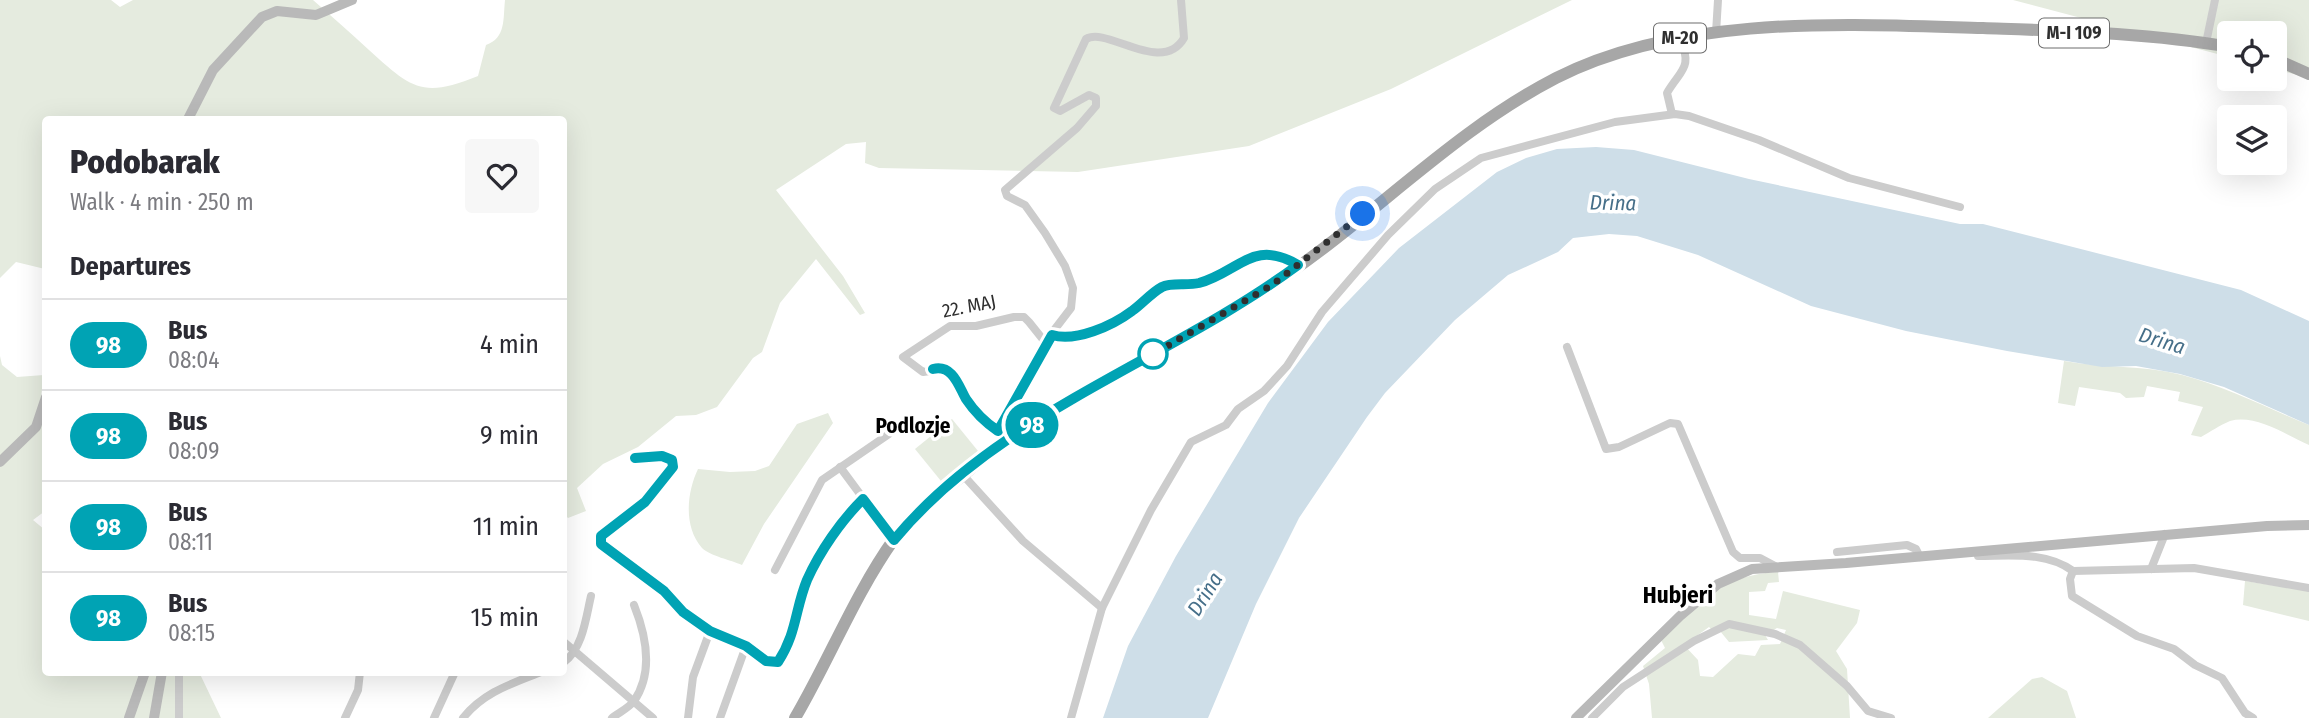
<!DOCTYPE html>
<meta charset="utf-8">
<style>
body{margin:0;font-family:"Fira Sans Condensed",sans-serif;background:#f7f7f7;color:#2b2b33;height:100vh;display:flex;flex-direction:column;font-size:26px;white-space:nowrap}
*{box-sizing:border-box;margin:0}
p{font-size:23px;color:#7c7c81}
.icon{flex:none;width:38px;height:38px;fill:none;stroke:currentColor;stroke-width:2;stroke-linecap:round;stroke-linejoin:round}
.map{position:relative;flex:1;overflow:hidden}
.drawer{position:absolute;left:42px;top:116px;width:525px;height:560px;display:flex;flex-direction:column;background:#fff;border-radius:7px;box-shadow:0 7px 28px #0002}
.drawer>*{flex:none}
.badge{padding:0 14px;border-radius:23px;font-size:24px;line-height:46px}
.controls{position:absolute;left:2217px;top:21px;display:grid;gap:14px}
.controls a{display:grid;place-items:center;width:70px;height:70px;border-radius:7px;background:#fff;box-shadow:0 7px 28px #0002;font-size:35px}
.you{position:absolute;width:35px;height:35px;margin:-18px;border:5px solid #fff;border-radius:50%;background:#1a73e8;box-shadow:0 0 0 10px #1a73e833}
.map>.badge{position:absolute;translate:-50% -50%;box-shadow:0 0 0 4px #fff}
h2{padding:0 28px;font-size:26px;line-height:63px}
.round{display:grid;place-items:center;flex:none;width:74px;height:74px;border-radius:7px;background:#f7f7f7}
.head{display:flex;align-items:center;justify-content:space-between;height:119px;padding:0 28px}
h1{font-size:33px;font-weight:800;line-height:52px}
ul{padding:0;list-style:none}
li{display:flex;align-items:center;gap:21px;height:91px;padding:0 28px;border-top:2px solid #e1e1e2}
li div{flex:1}
li b{display:block;font-size:26px}
li em{font-style:normal}
li .badge{min-width:77px;font-weight:700;text-align:center}
.map>svg:first-child{display:block}
</style>
<div class="map">
<svg width="2309" height="718" viewBox="0 0 2309 718">
<rect width="100%" height="100%" fill="#fff"/>
<g fill="#e5ebdf" fill-rule="evenodd">
<path d="M0,0H111L120,7L133,0H313C332,17 351,33 369,50C411,88 422,99 478,76L486,45C506,38 503,19 505,0H1572L1391,89L1249,146L1078,172L879,168L865,163L866,142L846,144L776,190L843,276L865,313L860,315L816,259L780,303L762,352L753,358L717,407L696,415L676,416L638,447L603,464L577,488L586,511L568,518L564,514V119H46L45,269L16,262L0,278Z"/>
<polygon points="2013,0 2309,0 2309,78 2275,69 2275,33 2230,33 2229,57 2141,34 2078,28 2085,19"/>
<polygon points="0,356 2,365 17,377 44,375 36,433 45,416 45,511 33,520 45,530 46,672 199,672 221,718 0,718"/>
<path d="M2064,361C2103,368 2143,365 2182,375C2227,387 2267,408 2309,425V445C2286,435 2256,414 2230,421C2220,425 2210,432 2201,437L2191,435L2203,407L2178,401L2180,392L2147,386L2144,397L2126,398L2120,393L2079,387L2075,406L2058,403Z"/>
<path d="M828,413L833,423L764,524L742,565C731,560 710,556 702,548C683,526 687,492 698,469L730,472L755,471L769,466L797,424Z"/>
<polygon points="952,419 978,451 941,481 915,449"/>
<path d="M1778,572L1779,582L1768,583L1765,591L1749,592V615L1776,619L1783,591L1860,610L1857,623L1836,651L1847,669L1850,718H1652L1649,684L1643,666L1665,648L1661,640C1702,602 1719,575 1778,572ZM1709,627L1715,633L1720,631L1729,642L1768,640L1765,635L1777,628L1786,630L1780,644L1761,645L1755,656L1738,654L1713,677L1700,676L1698,660L1684,645Z"/>
<polygon points="2245,581 2309,591 2309,621 2243,605"/>
<polygon points="2042,677 2067,691 2076,718 1988,718 2032,679"/>
</g>
<polygon fill="#cedee8" points="1596,147 1634,150 1749,179 1960,224 1983,224 2241,290 2309,321 2309,425 2224,387 2180,374 2136,366 2102,367 2007,351 1906,331 1811,306 1698,255 1637,236 1609,234 1573,238 1558,252 1508,275 1455,320 1385,393 1367,417 1299,518 1256,604 1208,718 1103,718 1128,646 1176,556 1268,403 1328,322 1399,248 1497,172 1526,158 1557,149"/>
<g fill="none" stroke-linecap="round" stroke-linejoin="round">
<g stroke="#ccc" stroke-width="8">
<polyline points="1716,33 1718,0"/>
<polyline points="2206,43 2215,0"/>
<path d="M1672,114L1667,93C1681,69 1693,69 1680,38"/>
<path d="M1052,335C1076,342 1112,326 1132,311C1142,304 1151,293 1162,287C1172,282 1187,286 1199,283C1239,272 1253,238 1298,266"/>
<polyline points="1567,347 1606,449 1619,447 1670,423 1678,424 1733,552 1740,558 1760,558 1775,566"/>
<path d="M998,431C973,413 966,387 944,369L923,372L903,357L950,326H976L1014,317H1024L1029,322L1045,342"/>
<path d="M1001,445L998,431L1045,342L1071,308L1073,288L1065,266L1045,233L1025,205L1007,196L1005,190L1077,128L1096,106V98L1089,95L1060,111L1054,108L1086,39C1107,26 1162,76 1184,38L1181,0"/>
<path d="M635,458L662,455L672,460L673,467L645,502L601,536V544L664,591L683,612L710,631L773,662H778C797,633 795,609 807,580C820,551 841,521 863,499"/>
<polyline points="840,467 894,540"/>
<polyline points="963,475 1023,541 1102,608"/>
<polyline points="1837,552 1907,545 1916,549 1920,557"/>
<path d="M1978,556C2010,556 2046,551 2073,571L2194,568L2309,588"/>
<polyline points="2151,569 2165,534"/>
<polyline points="775,570 822,480 889,434"/>
<polyline points="2073,571 2070,579 2072,596 2137,636 2174,649 2195,665 2222,678 2245,713 2253,718"/>
<polyline points="564,642 653,718"/>
<path d="M564,662C583,648 586,617 591,596"/>
<polyline points="179,718 179,672"/>
<polyline points="345,718 358,690 360,672"/>
<polyline points="434,718 455,672"/>
<path d="M463,718C484,692 511,684 541,672"/>
<path d="M612,718C618,713 629,708 634,701C654,672 646,635 634,605"/>
<polyline points="688,718 693,677 710,631"/>
<polyline points="720,718 746,646"/>
<polyline points="1071,718 1102,608 1151,510 1191,442 1226,425 1238,409 1264,391 1287,366 1322,312 1388,235 1435,189 1481,158 1615,122 1675,114 1689,116 1759,140 1849,178 1960,207"/>
<polyline points="1592,718 1623,687 1694,641 1729,624 1775,634 1800,645 1847,686 1868,711 1891,718"/>
</g>
<g stroke="#b9b9b9" stroke-width="10">
<polyline points="188,119 213,70 262,17 277,11 316,15 352,0"/>
<polyline points="0,462 36,427 46,397"/>
<polyline points="129,718 145,672"/>
<polyline points="154,718 162,672"/>
<polyline points="1576,718 1680,616 1718,584 1752,569 1846,563 2267,526 2309,525"/>
</g>
<g stroke="#a7a7a7" stroke-width="12">
<polyline points="2275,59 2309,74"/>
<path d="M795,718C829,660 855,594 894,539C913,513 937,495 962,476C976,465 988,453 1002,444C1086,385 1181,343 1267,288C1367,224 1448,134 1556,78C1682,14 1845,24 1983,28C2065,31 2149,33 2230,47"/>
</g>
</g>
<g fill="none" stroke-linecap="round" stroke-linejoin="round">
<defs>
<path id="line" d="M635,458L662,456L672,460L673,467L645,502L601,536V544L664,591L683,612L710,631L746,646L766,661L778,662C797,633 795,609 807,580C820,551 841,521 863,499L894,540C999,413 1168,361 1298,265C1253,238 1239,272 1199,283C1187,286 1172,282 1162,287C1151,293 1142,304 1132,311C1112,326 1076,342 1052,335L998,431C986,423 974,411 966,399C959,387 953,364 933,369"/>
</defs>
<use href="#line" stroke="#fff" stroke-width="16"/>
<use href="#line" stroke="#00a3b4" stroke-width="10"/>
<polyline stroke="#2f2f2f" stroke-width="7" stroke-dasharray="0 12.6" points="1153,354 1150,356 1272,285 1363,214"/>
</g>
<circle fill="#fff" stroke="#00a3b4" stroke-width="3.5" cx="1153" cy="354" r="14"/>
<g text-anchor="middle" dominant-baseline="central" stroke-width="7" stroke-linejoin="round" paint-order="stroke">
<g fill="#fff" stroke="#6d6d6d" stroke-width="2">
<rect x="2039" y="18.5" width="70" height="29" rx="5"/>
<rect x="1654" y="23.5" width="52" height="29" rx="5"/>
</g>
<g font-size="18" font-weight="bold" fill="#2f2f2f">
<text x="2074" y="33">M-I 109</text>
<text x="1680" y="38">M-20</text>
</g>
<g font-size="19" fill="#2f2f2f" stroke="#fff">
<text transform="translate(969 306) rotate(-11)">22. MAJ</text>
</g>
<g font-size="21" font-style="italic" fill="#466f89" stroke="#fff">
<text transform="translate(1613 203) rotate(1)">Drina</text>
<text transform="translate(2162 341) rotate(17)">Drina</text>
<text transform="translate(1205 594) rotate(-58)">Drina</text>
</g>
<g font-size="21" font-weight="bold" fill="#000" stroke="#fff">
<text x="913" y="426">Podlozje</text>
</g>
<g font-size="23" font-weight="bold" fill="#000" stroke="#fff">
<text x="1678" y="595">Hubjeri</text>
</g>
</g>
</svg>
<div class="controls">
<a><svg class="icon" aria-label="locate" viewBox="0 0 24 24"><circle cx="12" cy="12" r="6"/><path d="M12 2v4M12 18v4M2 12h4M18 12h4"/></svg></a>
<a><svg class="icon" aria-label="layers" viewBox="0 0 24 24"><path d="M12 4l9 5-9 5-9-5zM3 14l9 5 9-5"/></svg></a>
</div>
<div class="you" style="left:1363px;top:214px"></div>
<b class="badge" style="left:1032px;top:425px;background:#00a3b4;color:#fff">98</b>
<section class="drawer">
<div class="head"><div><h1>Podobarak</h1><p>Walk · 4 min · 250 m</p></div><a class="round"><svg class="icon" aria-label="heart" viewBox="0 0 24 24"><path d="M12 20l-8-8c-3-5 5-10 8-4 3-6 11-1 8 4z"/></svg></a></div>
<h2>Departures</h2>
<ul>
<li><span class="badge" style="background:#00a3b4;color:#fff">98</span><div><b>Bus</b><p>08:04</p></div><em>4 min</em></li>
<li><span class="badge" style="background:#00a3b4;color:#fff">98</span><div><b>Bus</b><p>08:09</p></div><em>9 min</em></li>
<li><span class="badge" style="background:#00a3b4;color:#fff">98</span><div><b>Bus</b><p>08:11</p></div><em>11 min</em></li>
<li><span class="badge" style="background:#00a3b4;color:#fff">98</span><div><b>Bus</b><p>08:15</p></div><em>15 min</em></li>
</ul>
</section>
</div>
